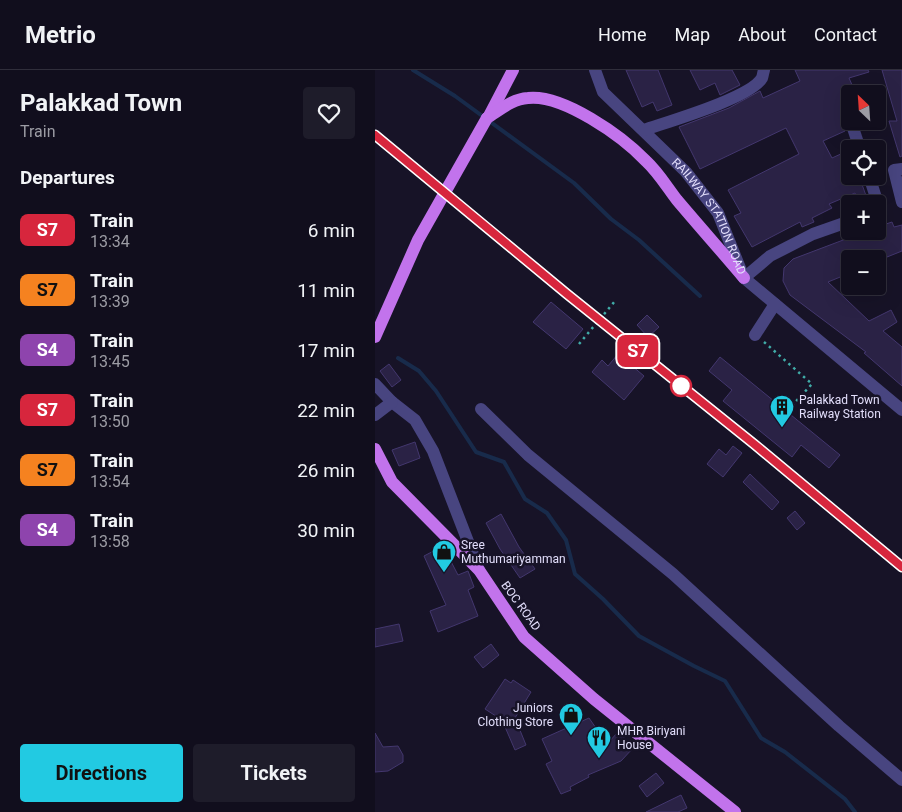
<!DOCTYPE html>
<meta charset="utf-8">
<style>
body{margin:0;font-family:Roboto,sans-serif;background:#1e1c2a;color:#f1f3f6;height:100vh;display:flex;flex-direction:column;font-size:19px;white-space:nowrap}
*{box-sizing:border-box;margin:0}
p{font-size:16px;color:#9c9ca4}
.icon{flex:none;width:28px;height:28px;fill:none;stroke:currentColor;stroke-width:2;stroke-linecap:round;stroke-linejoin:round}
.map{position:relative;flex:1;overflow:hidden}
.side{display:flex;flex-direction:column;background:#110e1d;width:375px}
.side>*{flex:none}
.badge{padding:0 10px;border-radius:8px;font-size:18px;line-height:32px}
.needle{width:32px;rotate:335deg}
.tools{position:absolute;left:466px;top:15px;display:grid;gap:10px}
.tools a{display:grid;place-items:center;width:45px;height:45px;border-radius:5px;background:#110e1d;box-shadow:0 5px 20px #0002,0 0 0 1px #302e3b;font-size:25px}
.map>.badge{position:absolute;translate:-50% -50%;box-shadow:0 0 0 2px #fff}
h2{padding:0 20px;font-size:19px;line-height:45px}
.round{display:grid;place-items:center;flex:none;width:52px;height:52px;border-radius:5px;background:#1e1c2a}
.headline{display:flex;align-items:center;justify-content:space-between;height:85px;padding:0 20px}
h1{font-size:24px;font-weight:700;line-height:38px}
.button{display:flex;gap:10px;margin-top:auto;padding:10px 20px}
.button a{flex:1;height:58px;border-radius:5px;background:#22cae2;color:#111;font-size:20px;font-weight:700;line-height:58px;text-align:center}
.button a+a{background:#1e1c2a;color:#f1f3f6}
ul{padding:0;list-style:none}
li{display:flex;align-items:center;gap:15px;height:60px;padding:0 20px}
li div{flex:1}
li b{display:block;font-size:19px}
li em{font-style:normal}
li .badge{min-width:55px;font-weight:700;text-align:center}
header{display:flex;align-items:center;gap:30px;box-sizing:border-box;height:70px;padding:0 25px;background:#110e1d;border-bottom:1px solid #302e3b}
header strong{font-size:24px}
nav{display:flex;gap:28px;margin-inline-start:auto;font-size:18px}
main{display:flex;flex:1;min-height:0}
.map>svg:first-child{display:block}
</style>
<header>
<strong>Metrio</strong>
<nav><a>Home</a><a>Map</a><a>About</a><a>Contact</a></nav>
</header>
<main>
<section class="side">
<div class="headline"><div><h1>Palakkad Town</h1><p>Train</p></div><a class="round"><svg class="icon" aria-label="heart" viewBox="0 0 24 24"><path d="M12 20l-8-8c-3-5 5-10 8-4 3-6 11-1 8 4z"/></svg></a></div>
<h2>Departures</h2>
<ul>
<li><span class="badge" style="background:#d7263d;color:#fff">S7</span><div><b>Train</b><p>13:34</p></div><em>6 min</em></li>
<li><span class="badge" style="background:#f58220;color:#111">S7</span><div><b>Train</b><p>13:39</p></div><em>11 min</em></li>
<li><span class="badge" style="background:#8e44ad;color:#fff">S4</span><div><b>Train</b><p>13:45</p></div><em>17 min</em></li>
<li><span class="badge" style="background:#d7263d;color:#fff">S7</span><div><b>Train</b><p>13:50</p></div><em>22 min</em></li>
<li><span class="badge" style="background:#f58220;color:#111">S7</span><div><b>Train</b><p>13:54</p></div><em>26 min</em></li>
<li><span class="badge" style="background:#8e44ad;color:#fff">S4</span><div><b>Train</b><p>13:58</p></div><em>30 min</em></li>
</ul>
<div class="button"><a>Directions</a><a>Tickets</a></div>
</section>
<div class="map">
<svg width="527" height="742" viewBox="0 0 527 742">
<rect width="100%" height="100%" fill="#171327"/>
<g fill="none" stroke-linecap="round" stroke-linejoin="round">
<g stroke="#182b4b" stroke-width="4">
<polyline points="38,0 80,26 199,113 236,149 264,170 325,226"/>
<polyline points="23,288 44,301 61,321 101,382 129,392 150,429 172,443 191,470 200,504 228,529 264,566 319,596 350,611 386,668 410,682 470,729 480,742"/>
</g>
</g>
<g fill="#2a2245" stroke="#43376e">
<polygon points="251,0 283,0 297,35 282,41 278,32 267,37"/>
<polygon points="315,0 357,0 365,15 345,25 340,13 325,20"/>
<polygon points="420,0 493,0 494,2 474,8 481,24 475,24 475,47 469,53 470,61 448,71 457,88 468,83 472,91 475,90 475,106 484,106 494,134 485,134 480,123 454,134 457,138 437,148 439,152 427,157 425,152 377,177 359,146 366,143 353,120 424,84 411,58 325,99 304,57 354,38 385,21 388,28 425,11"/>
<polygon points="507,0 527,0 527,86 525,87 514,51 522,51"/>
<polygon points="517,152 519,157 527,155 527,181 502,191 502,189 475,189 475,203 453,212 494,251 516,240 522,252 508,261 527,277 527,316 489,283 491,282 415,225 408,211 409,198 418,189 492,161 502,161 502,157"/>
<polygon points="176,232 208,259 191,279 158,252"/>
<polygon points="272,245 284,257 273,267 262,255"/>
<polygon points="243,284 269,306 249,330 217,302 227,290 233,296"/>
<polygon points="345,287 465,385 454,398 426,375 417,387 348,331 357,320 334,301"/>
<polygon points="14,294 26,310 17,317 5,301"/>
<polygon points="40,372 45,388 24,396 17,380"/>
<polygon points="358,376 367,383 348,407 332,394 344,379 351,385"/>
<polygon points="375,404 404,432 397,440 368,412"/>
<polygon points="420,441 430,453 422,460 412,448"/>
<polygon points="126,444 144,477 160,499 145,508 125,479 111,453"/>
<polygon points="68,476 83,505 93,501 99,517 93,520 103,546 63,562 55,541 71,535 49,486"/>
<polygon points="24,554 28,571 0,577 0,559"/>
<polygon points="116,574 124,585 108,598 99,587"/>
<polygon points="130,609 136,613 138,610 156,622 140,648 151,675 140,680 127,650 110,639"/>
<polygon points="214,648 232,674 243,662 259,677 246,691 213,705 214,707 195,717 196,720 186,724 171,694 177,691 167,669"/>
<polygon points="0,663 8,677 23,676 28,685 28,692 13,701 0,702"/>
<polygon points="281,703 289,713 272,727 264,716"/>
<polygon points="306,725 312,738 303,742 271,742"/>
</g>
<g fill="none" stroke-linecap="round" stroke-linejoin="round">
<polyline stroke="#40aca8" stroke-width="2.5" stroke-dasharray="2.5 4" stroke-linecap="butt" points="389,272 437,314 412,341"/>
<g stroke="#484580" stroke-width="12">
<path id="s1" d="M220,0L228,22L311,102L343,143L369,208L527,340"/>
<polyline points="477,55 485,79"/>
<path d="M269,60C292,52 376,28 387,8C388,5 388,3 389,0"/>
<polyline points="494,106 505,140"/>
<polyline points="527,132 519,100 527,99"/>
<polyline points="369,208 395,186 438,164 475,151"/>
<polyline points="380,265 400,234"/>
<polyline points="0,314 17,332 40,350 58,381 104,500"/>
<polyline points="106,339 153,385 298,504 464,656 527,710"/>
<polyline points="0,345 17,332"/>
</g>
<g stroke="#c273ec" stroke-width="12">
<polyline points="114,46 138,0"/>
<path d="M112,48C125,40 137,29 153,28C188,24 247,66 271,91C283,102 292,117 302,130C324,156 347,182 369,208"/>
<polyline points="0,379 17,412 104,500 149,567 219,629 360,742"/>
</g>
<polyline stroke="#22cae2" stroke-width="4" stroke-dasharray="8 6" stroke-linecap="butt" points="0,65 192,225 379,374 527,497"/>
<polyline stroke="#40aca8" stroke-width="2.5" stroke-dasharray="2.5 4" stroke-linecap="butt" points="204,274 240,231"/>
<polyline stroke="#c273ec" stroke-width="12" points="0,267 43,170 112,48"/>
</g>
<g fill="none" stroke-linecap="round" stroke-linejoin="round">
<defs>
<polyline id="line" points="0,65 192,224 379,374 527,497"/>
</defs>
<use href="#line" stroke="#fff" stroke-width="11"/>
<use href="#line" stroke="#d7263d" stroke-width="8"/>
</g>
<defs>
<symbol id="building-pin" viewBox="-11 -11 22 30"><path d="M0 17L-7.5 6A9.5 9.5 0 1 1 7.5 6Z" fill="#22cae2" stroke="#171327"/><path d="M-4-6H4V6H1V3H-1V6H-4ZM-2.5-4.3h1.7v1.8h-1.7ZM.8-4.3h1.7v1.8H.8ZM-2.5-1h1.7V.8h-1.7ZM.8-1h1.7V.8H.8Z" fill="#111"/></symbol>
<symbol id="shop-pin" viewBox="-11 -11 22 30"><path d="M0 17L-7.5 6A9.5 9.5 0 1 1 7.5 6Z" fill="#22cae2" stroke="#171327"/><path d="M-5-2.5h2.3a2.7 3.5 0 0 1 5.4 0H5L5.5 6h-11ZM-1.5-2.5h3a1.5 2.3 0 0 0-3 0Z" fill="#111"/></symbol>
<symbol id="restaurant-pin" viewBox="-11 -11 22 30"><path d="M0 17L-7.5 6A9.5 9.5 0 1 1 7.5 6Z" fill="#22cae2" stroke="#171327"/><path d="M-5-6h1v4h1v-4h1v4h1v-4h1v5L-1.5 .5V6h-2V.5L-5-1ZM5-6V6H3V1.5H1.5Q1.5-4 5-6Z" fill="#111"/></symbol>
</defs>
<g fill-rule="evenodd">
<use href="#building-pin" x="393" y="323" width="28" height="38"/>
<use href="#shop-pin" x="55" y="468" width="28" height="38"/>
<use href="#shop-pin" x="182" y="631" width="28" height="38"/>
<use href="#restaurant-pin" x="210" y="654" width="28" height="38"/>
</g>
<circle fill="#fff" stroke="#d7263d" stroke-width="2.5" cx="306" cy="316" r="10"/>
<g text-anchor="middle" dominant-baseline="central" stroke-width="5" stroke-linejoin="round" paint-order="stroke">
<g font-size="12" fill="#e2defb" stroke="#171327">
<text stroke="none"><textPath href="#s1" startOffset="189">RAILWAY STATION ROAD</textPath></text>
<text transform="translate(146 536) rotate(54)">BOC ROAD</text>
</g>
<g font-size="12" fill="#e2defb" stroke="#171327" text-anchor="start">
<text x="424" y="330">Palakkad Town<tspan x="424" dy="14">Railway Station</tspan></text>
<text x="86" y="475">Sree<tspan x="86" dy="14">Muthumariyamman</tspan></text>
<text x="178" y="638" text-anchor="end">Juniors<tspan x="178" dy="14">Clothing Store</tspan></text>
<text x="242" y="661">MHR Biriyani<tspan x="242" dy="14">House</tspan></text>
</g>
</g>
</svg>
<div class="tools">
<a><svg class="needle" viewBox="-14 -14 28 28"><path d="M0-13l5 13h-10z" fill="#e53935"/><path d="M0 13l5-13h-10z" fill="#9c9ca4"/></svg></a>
<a><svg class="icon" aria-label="locate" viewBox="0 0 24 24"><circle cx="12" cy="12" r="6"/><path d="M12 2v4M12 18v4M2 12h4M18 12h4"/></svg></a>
<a>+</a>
<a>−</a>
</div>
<b class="badge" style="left:263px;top:281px;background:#d7263d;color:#fff">S7</b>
</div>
</main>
